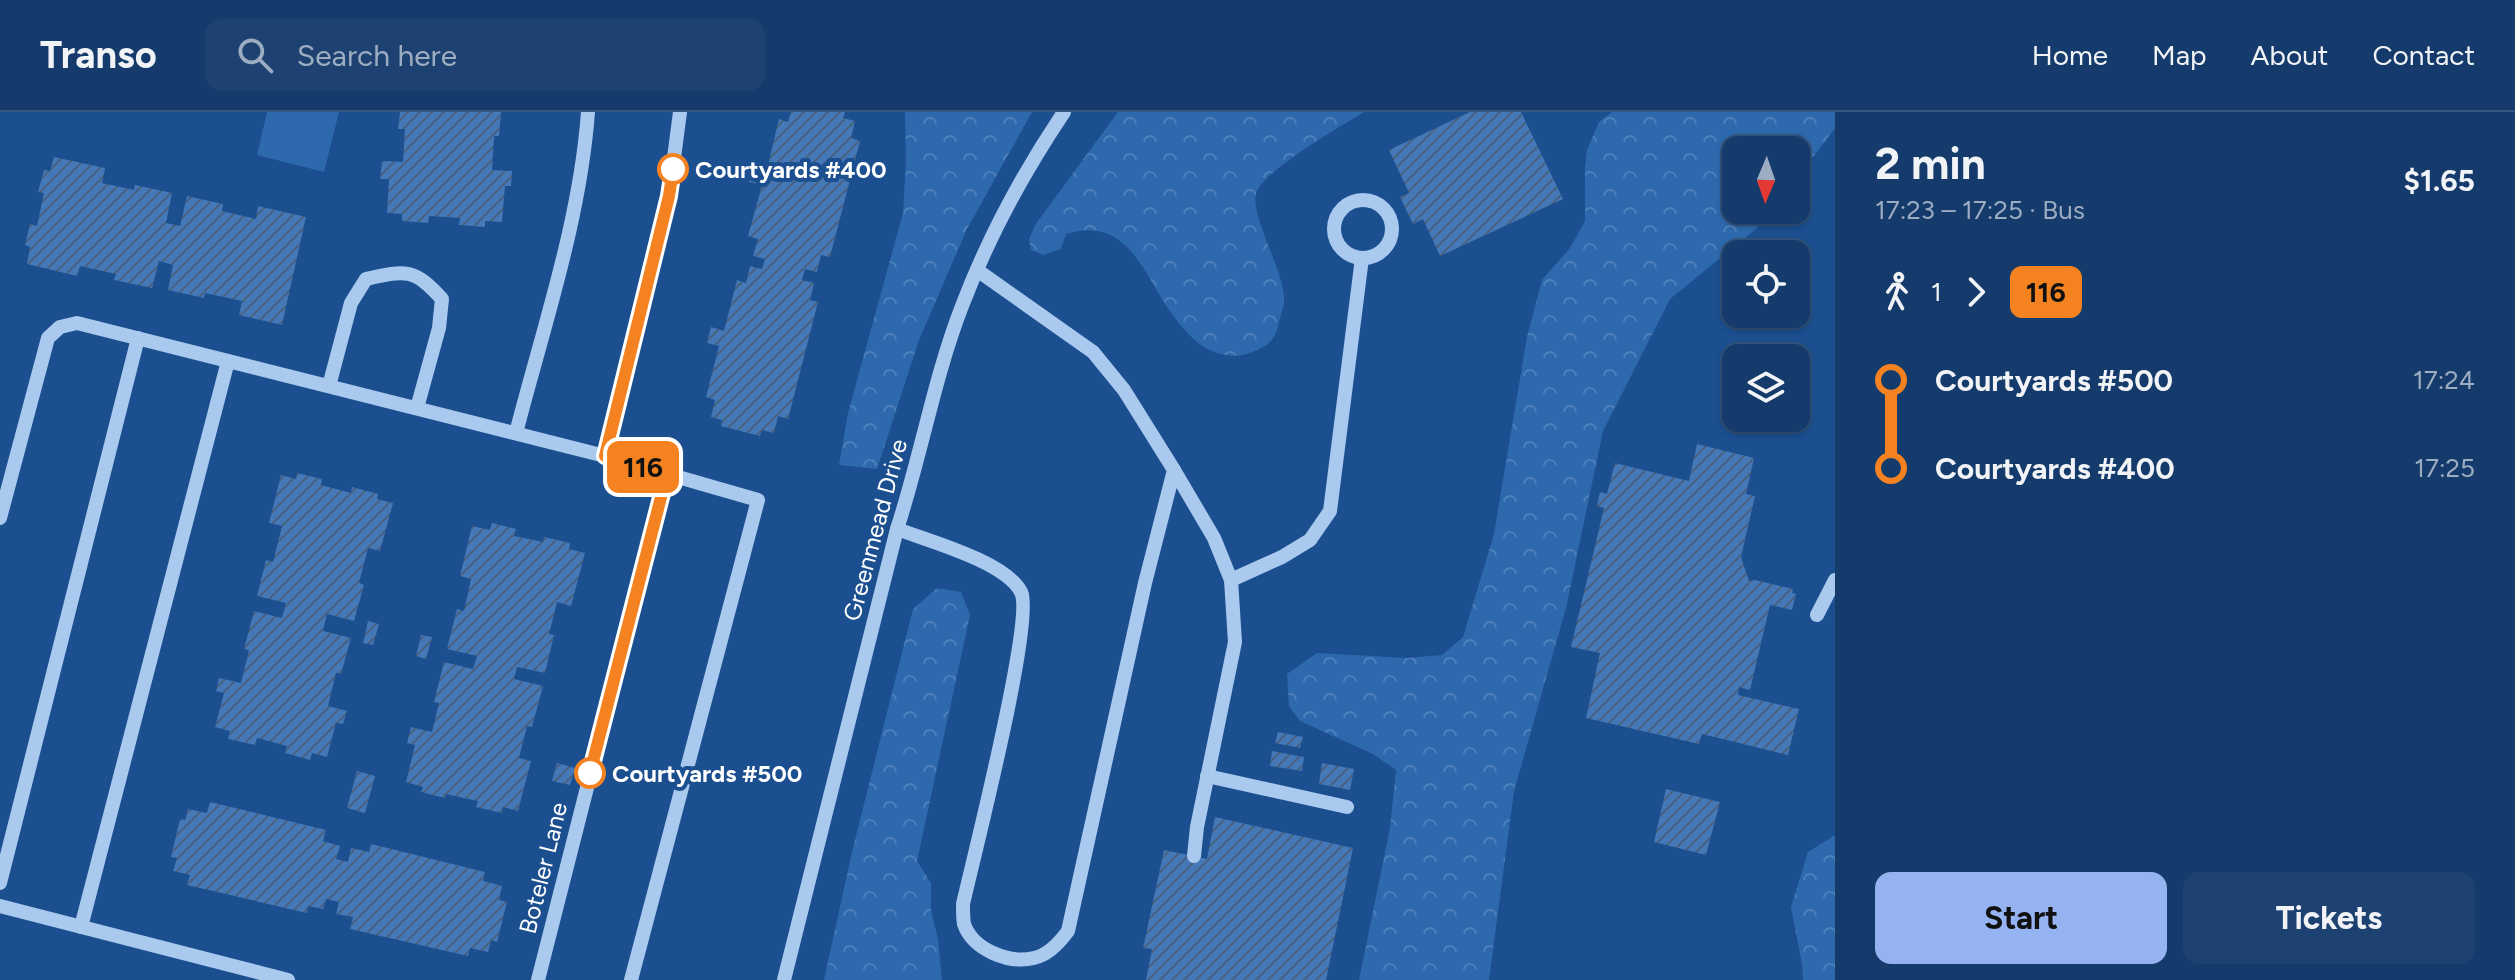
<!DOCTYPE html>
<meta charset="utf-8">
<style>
body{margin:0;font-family:Figtree,sans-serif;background:#1d4271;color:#f1f3f6;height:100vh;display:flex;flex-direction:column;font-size:30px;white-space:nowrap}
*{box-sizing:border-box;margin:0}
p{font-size:26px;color:#9dadc1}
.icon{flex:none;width:44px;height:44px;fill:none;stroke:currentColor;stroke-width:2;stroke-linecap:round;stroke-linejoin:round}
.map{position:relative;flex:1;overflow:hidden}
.details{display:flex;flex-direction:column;background:#143b6b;width:680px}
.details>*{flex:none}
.badge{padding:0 16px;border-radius:12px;font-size:28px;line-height:52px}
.needle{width:52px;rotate:182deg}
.controls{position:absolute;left:1722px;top:24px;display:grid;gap:16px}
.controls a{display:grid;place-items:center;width:88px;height:88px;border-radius:16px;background:#143b6b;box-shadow:0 2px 6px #0004,0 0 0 2px #33557e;font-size:40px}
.map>.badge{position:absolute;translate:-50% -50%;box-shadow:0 0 0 4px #fff}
.legs{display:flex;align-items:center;gap:12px;height:88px;padding:0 40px;font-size:26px}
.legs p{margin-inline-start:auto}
.head{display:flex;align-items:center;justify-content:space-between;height:136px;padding:0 40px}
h1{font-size:44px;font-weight:700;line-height:60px}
.action{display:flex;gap:16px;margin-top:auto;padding:16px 40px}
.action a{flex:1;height:92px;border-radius:16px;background:#95b2f1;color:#111;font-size:32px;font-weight:700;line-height:92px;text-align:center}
.action a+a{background:#1d4271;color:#f1f3f6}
ul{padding:0 40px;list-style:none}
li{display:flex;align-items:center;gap:28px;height:88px;font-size:30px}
li i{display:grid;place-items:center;width:12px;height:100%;margin:0 10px;background:currentColor}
li i::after{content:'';width:20px;height:20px;margin:-10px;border:6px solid;border-radius:50%;background:#143b6b}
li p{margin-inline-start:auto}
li:first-child i{background:linear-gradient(#0000 50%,currentColor 0)}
li:last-child i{background:linear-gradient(currentColor 50%,#0000 0)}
header{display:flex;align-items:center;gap:48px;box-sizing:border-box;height:112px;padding:0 40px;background:#143b6b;border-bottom:2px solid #33557e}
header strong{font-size:38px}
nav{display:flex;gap:44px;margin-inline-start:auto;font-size:28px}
.search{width:560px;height:72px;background:#1d4271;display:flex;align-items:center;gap:20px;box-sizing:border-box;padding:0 28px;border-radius:16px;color:#9dadc1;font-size:30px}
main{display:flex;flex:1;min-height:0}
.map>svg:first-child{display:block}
</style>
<header>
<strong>Transo</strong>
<div class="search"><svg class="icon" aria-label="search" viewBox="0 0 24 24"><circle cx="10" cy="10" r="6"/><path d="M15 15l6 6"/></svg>Search here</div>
<nav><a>Home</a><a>Map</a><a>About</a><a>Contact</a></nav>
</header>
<main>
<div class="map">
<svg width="1835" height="868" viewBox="0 0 1835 868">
<defs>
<pattern id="forest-crowns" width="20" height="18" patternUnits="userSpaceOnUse" patternTransform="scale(2)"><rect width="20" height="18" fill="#2e69ad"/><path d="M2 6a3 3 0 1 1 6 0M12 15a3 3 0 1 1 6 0" fill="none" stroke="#4d80b9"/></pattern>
<pattern id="building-hatch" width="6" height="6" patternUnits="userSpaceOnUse" patternTransform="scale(2)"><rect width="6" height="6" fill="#4478b7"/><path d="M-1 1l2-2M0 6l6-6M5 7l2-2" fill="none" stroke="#486282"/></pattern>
</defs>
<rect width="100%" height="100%" fill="#1b4f8f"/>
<polygon fill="#2e69ad" points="267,0 339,0 324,60 257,43"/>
<g fill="url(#forest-crowns)">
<polygon points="905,0 1032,0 967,117 919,228 877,357 839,353 848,301 903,101 906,49"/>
<path d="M1118,0H1364C1341,14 1268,56 1257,79C1247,99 1286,162 1284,189C1284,195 1281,201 1280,207C1277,220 1274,230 1261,236C1248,243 1236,246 1221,242C1201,237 1191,225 1178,210C1146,172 1132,101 1066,122L1061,137L1043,143L1031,138L1029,127L1035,113Z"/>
<polygon points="1612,0 1835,0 1835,16 1796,68 1796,38 1736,38 1736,98 1772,98 1757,116 1670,187 1603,319 1566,496 1514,679 1489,868 1359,868 1390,716 1396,658 1373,642 1300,609 1289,594 1287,562 1317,541 1407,546 1442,543 1463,525 1494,422 1527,225 1542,168 1570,136 1585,109 1585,55 1587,38 1599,10"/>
<polygon points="937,476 961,480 970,503 917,749 931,771 931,798 938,827 942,868 824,868 852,740 913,497"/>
<polygon points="1835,723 1835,868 1803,868 1802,852 1791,795 1808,740"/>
</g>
<g fill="url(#building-hatch)">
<polygon points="400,0 501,0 499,24 494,24 492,58 512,59 511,74 505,74 502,110 485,109 485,115 459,113 460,106 429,104 428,111 402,109 402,102 387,101 389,67 380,67 382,49 403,50 405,17 398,17"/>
<polygon points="791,0 845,0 843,6 855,9 851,26 860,29 830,145 821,143 817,160 805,157 802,168 814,171 810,188 818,190 788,307 778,304 774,321 762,318 760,324 721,314 722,308 711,305 715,288 706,285 719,234 707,231 711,215 724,219 737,168 746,171 750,154 762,157 765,147 753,144 758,127 748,124 762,73 749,70 753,54 767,57 779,7 788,10"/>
<polygon points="1470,0 1521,0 1563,87 1440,144 1423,107 1413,112 1400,85 1409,81 1389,38"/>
<polygon points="54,45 105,56 102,71 134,78 135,73 172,81 166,111 180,114 187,84 223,92 222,99 256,107 258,94 306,105 282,213 239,203 242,189 205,181 204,186 168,178 173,153 159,149 152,176 114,168 116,162 80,154 77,164 27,152 30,135 25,133 30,112 37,114 44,81 38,80 44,58 50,59"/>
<polygon points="1697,332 1754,346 1746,382 1755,384 1741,445 1749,469 1755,468 1793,477 1792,481 1796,482 1792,498 1770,493 1750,578 1739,575 1738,583 1799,597 1788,643 1702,622 1699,632 1586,606 1600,541 1571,535 1604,396 1597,394 1600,380 1607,382 1615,351 1689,369"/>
<polygon points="297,361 322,367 321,373 351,381 352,375 378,382 377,387 393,391 380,439 368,436 359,471 364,473 354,509 327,502 323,519 351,526 341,562 336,561 328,594 347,599 343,612 336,611 327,645 312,641 310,648 285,641 287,634 257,626 255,633 228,627 230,619 215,615 224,581 216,579 219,566 241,571 249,538 244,537 254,499 282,506 286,491 257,484 266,448 273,450 282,414 269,411 281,363 296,367"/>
<polygon points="492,411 516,417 514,424 543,430 544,425 570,431 569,437 585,441 571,494 557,490 549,522 554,523 545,561 517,555 514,567 543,574 532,615 527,614 519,646 531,649 518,699 503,695 502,701 476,695 478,689 446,682 445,686 421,680 423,675 406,670 415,633 407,631 411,615 432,620 439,591 434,590 444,550 473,557 477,544 447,537 457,497 464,499 471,467 460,464 472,414 490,418"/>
<polygon points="368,509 379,512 373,533 363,531"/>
<polygon points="421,523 432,525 426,547 416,544"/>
<polygon points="1278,620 1303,625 1300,636 1275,631"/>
<polygon points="1272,639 1304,645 1302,659 1270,654"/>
<polygon points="557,651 575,656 570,673 552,669"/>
<polygon points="1322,651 1354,657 1350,678 1319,672"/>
<polygon points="357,659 375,664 365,701 347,696"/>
<polygon points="1666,677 1720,690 1706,743 1654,730"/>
<polygon points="210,690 326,718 323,729 340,734 336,747 348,750 351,736 369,740 371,732 485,760 483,769 502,774 499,788 507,790 497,830 491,828 488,840 470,836 468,844 350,817 353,805 336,802 339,790 326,787 323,797 308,794 307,801 187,773 190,763 173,759 177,746 171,745 180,707 185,708 188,697 207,701"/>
<polygon points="1215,705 1353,736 1326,868 1146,868 1152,837 1143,836 1164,738 1207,747"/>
</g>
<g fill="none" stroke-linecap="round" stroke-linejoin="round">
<g stroke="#a9c9ee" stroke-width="14">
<circle cx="1363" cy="117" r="29"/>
<path d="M329,274L351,191L366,167C406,158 414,156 442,187L439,216L417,296"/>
<path d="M516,321C543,216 580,109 588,0"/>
<polyline points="605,344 669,84 680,0"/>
<polyline points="1174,358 1214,426 1231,468 1235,530 1197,715 1194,744"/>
<polyline points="0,406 48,226 60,215 77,211 605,344 758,388 631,868"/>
<path d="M897,417C929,429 1006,450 1021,480C1035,507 973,747 963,792C963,798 963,806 964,812C973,838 1009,852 1034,846C1048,843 1060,830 1068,819L1145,471L1174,358L1124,278L1093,240L977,158"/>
<polyline points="1231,468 1282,445 1310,428 1330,399 1362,146"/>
<polyline points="1817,503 1835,468"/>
<polyline points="1207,664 1347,695"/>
<polyline points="0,771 138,226"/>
<polyline points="0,794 288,868"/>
<polyline points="81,815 228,249"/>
<polyline points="538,868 667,362"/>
<path d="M784,868L897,417C921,344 934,266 962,194C988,126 1023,61 1064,0"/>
</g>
</g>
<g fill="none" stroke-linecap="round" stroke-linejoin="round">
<defs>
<polyline id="line-1" points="590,661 667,362 605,344 669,84 673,57"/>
</defs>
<use href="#line-1" stroke="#fff" stroke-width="18"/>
<use href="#line-1" stroke="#f58220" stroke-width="12"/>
</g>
<g fill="#fff" stroke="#f58220" stroke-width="4">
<circle cx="673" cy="57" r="14"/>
<circle cx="590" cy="661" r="14"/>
</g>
<g text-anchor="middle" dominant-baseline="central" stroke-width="8" stroke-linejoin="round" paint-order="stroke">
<g font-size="24" font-weight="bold" fill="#fff" stroke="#1b4f8f" text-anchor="start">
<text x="695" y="57">Courtyards #400</text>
<text x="612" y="661">Courtyards #500</text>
</g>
<g font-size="24" fill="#fff" stroke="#1b4f8f">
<text transform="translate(875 418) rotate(-75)">Greenmead Drive</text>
<text transform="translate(543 756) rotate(-76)">Boteler Lane</text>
</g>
</g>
</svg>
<div class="controls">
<a><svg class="needle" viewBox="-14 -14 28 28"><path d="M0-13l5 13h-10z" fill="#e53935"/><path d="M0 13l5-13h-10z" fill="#9dadc1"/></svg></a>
<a><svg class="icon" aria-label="locate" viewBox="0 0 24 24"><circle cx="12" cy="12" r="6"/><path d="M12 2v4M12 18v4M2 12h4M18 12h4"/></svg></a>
<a><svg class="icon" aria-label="layers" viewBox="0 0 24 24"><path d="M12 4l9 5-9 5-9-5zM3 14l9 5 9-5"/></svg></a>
</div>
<b class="badge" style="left:643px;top:355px;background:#f58220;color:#111">116</b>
</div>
<section class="details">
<div class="head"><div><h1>2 min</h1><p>17:23 – 17:25 · Bus</p></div><b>$1.65</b></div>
<div class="legs"><svg class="icon" aria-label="walk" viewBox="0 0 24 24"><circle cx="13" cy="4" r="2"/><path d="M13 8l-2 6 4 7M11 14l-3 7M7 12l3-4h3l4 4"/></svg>1<svg class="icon" aria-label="forward" viewBox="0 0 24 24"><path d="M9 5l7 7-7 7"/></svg><b class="badge" style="background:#f58220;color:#111">116</b></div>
<ul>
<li><i style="color:#f58220"></i><b>Courtyards #500</b><p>17:24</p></li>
<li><i style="color:#f58220"></i><b>Courtyards #400</b><p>17:25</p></li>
</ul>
<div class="action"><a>Start</a><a>Tickets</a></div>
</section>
</main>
